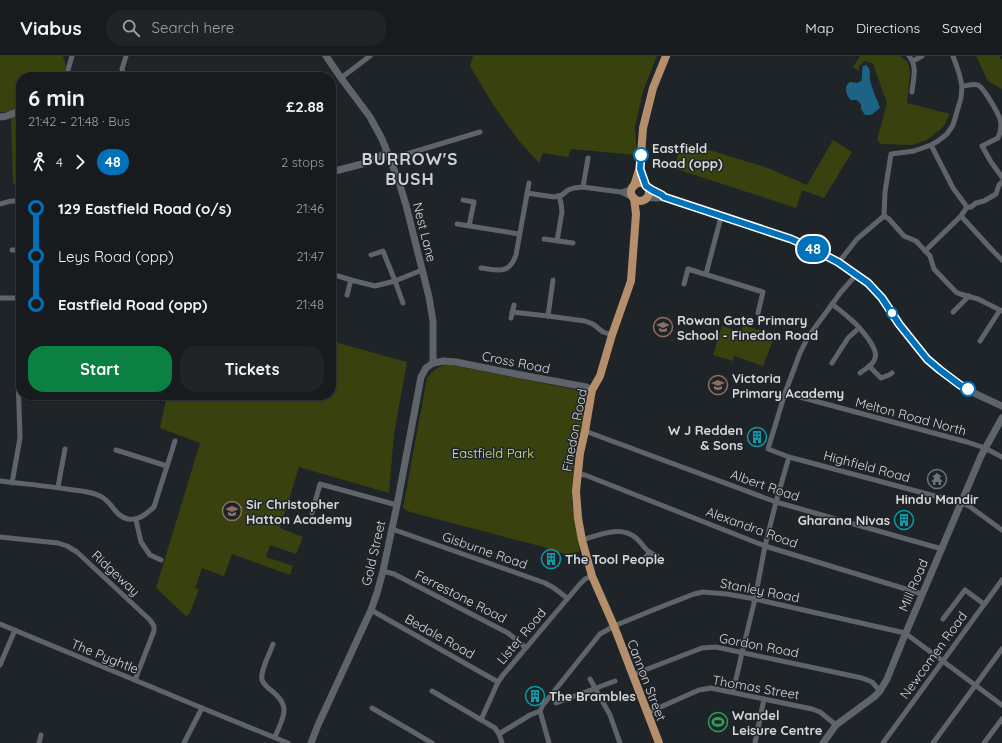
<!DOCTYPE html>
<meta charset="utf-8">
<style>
body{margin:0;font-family:Quicksand,sans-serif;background:#202427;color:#f1f3f6;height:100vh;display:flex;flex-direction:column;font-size:15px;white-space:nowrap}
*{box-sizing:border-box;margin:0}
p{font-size:13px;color:#9ea1a4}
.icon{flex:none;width:22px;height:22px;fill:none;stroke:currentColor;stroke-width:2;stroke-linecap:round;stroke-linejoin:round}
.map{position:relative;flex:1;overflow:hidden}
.drawer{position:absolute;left:16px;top:16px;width:320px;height:328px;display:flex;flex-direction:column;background:#171b1e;border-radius:16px;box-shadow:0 1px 3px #0004,0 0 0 1px #36393c}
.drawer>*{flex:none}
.badge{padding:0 8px;border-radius:13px;font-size:14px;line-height:26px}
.map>.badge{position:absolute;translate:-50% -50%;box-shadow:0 0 0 2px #fff}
.legs{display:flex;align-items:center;gap:6px;height:44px;padding:0 12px;font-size:13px}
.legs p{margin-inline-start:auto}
.summary{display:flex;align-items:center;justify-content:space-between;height:68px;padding:0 12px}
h1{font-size:22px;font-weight:800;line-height:30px}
.action{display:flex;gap:8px;margin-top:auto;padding:8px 12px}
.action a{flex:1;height:46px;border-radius:16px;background:#0b8043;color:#fff;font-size:16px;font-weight:800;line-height:46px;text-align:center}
.action a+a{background:#202427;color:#f1f3f6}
ul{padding:0 12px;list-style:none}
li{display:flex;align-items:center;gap:14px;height:48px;font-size:15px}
li i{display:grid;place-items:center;width:6px;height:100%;margin:0 5px;background:currentColor}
li i::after{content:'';width:10px;height:10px;margin:-5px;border:3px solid;border-radius:50%;background:#171b1e}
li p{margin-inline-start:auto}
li:first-child i{background:linear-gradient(#0000 50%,currentColor 0)}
li:last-child i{background:linear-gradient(currentColor 50%,#0000 0)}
header{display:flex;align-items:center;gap:24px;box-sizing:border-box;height:56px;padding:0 20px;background:#171b1e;border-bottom:1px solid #36393c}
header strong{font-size:19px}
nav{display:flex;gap:22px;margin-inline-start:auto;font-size:14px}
.search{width:280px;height:36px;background:#202427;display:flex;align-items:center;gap:10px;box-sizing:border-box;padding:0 14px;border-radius:16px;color:#9ea1a4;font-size:15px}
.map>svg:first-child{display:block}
</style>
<header>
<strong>Viabus</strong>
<div class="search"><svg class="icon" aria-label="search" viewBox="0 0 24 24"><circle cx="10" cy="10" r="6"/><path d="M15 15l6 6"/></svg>Search here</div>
<nav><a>Map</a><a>Directions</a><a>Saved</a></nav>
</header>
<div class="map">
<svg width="1002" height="687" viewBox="0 0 1002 687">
<rect width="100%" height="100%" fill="#1f2428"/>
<g fill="#39420e">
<polygon points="0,0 63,0 66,10 63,21 21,21 21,48 8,56 0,56"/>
<polygon points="473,0 657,0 643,35 635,71 637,99 571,93 568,101 543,97 539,107 519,85 494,50 470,10"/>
<polygon points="860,0 900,0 908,6 910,18 907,47 950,58 943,71 927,84 912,89 881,88 877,84 887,47 873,8 865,5 859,10 859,15 853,11"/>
<polygon points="976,0 999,0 1002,4 1002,33 988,25"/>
<polygon points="21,56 21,128 13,128 11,63"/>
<polygon points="833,84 852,96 824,142 802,134 796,152 673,112 683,86 768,112 807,129"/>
<polygon points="743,269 775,279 763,310 734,300 733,305 713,299 722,270 741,276"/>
<polygon points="331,285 407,306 394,378 389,437 299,411 280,472 303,481 296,498 270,489 266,501 293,510 290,519 232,498 224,520 202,512 195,532 199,533 190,557 186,560 156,532 200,387 160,372 167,339 331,339"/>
<path d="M447,308L577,334L585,344L584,363L575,396L572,445L580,495L568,499L540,490L410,456L403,452L427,322C433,314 438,311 447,308Z"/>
</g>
<path fill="#1d6386" d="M866,9C872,14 869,18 870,24C872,33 877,43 880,52L871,59H865L861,53V48L857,44H851C846,40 843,30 850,26L857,27L861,25C863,20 861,16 863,10Z"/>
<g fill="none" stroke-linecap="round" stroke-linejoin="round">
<g stroke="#5f646a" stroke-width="5">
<path d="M909,0C918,11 913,23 912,36"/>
<polyline points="913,5 922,0"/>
<polyline points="123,17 122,13 126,0"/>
<polyline points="66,21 72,0"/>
<polyline points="341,22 370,0"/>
<path d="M962,30C968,30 973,27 978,29C984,32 998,57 1000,63C1002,69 1000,77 998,82L982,90L991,106L1002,121"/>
<polyline points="931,89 953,132 967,151"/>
<polyline points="390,103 480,76"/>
<polyline points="583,131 588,102"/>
<polyline points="621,136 633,132"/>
<polyline points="527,137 554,141 562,139 568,134 574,132 583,131 605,134 621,136 633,142"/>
<polyline points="463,144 474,146 469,170"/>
<path d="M0,148C8,146 13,143 21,147"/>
<polyline points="967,151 971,151 976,147 984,145 996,138 999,129 1002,126"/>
<polyline points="884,160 889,163 904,180 916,185 930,200 934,213 956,236 960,238 978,243 1002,255"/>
<polyline points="961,160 993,195 1002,204"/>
<polyline points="457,168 519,178"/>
<polyline points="544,183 573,187"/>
<polyline points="557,185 562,156 561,147 559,140"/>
<polyline points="12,194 21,194"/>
<polyline points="925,195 961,160 967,151"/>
<polyline points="371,199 383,195 395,225 403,247"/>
<polyline points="839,206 857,183 884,160 885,136 891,98 914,95 931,89 938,85 947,78 953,69 961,42 962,30 959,17 953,0"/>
<path d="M481,212C498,214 509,219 516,199L529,127"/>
<polyline points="706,218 721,161"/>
<polyline points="856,219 841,236 808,281 800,297 785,337 768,393 789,401 961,447 969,450 1002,474"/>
<polyline points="338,220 351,224 375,230 395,225 422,214"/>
<polyline points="684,228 688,213 763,236 758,257"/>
<polyline points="347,239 351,224"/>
<polyline points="0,242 21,242"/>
<path d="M832,248C838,253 844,257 849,262C857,268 879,292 875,302C874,309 865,313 860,317"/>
<polyline points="512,256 548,260 585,265 593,268 603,276 612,279"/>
<polyline points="953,256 969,240"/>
<polyline points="548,260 553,224"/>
<polyline points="511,262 514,249"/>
<polyline points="980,285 1000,254"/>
<polyline points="832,307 848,282 859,272"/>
<polyline points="869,310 881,322 889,319 892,317"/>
<polyline points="785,337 967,386 985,392 1002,401"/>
<polyline points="585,375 776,446 942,493"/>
<polyline points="116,394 167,410"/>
<polyline points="577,418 585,419 765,490 922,538"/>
<path d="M0,425C24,428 49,430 73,434C82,435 92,436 100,440C113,446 114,460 128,463C139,465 146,458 154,451L175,385"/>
<polyline points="12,427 20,382 18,319 18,242"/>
<polyline points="58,431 65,393"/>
<polyline points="312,457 320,428 397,449"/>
<polyline points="136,464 141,486 150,499 161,504"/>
<polyline points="392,473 545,527 554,532 567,542"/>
<polyline points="0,481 58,487 67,490 77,496 150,564 154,570 154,575 135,624"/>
<path d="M582,484C599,479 621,469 636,482C641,486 644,492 649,496C651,497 655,499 657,500"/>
<polyline points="645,502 650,496"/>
<polyline points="383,515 394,518 508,577 526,592"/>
<polyline points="371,554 498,626"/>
<polyline points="943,563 965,534 984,548"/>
<polyline points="0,568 202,652 288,687"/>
<path d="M273,588C270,597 260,615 262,624C264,629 268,632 272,635C292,651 283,661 275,681"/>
<polyline points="0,609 15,574"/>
<polyline points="632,619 702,592 716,591 862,622 872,626 880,635"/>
<polyline points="590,623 610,659 620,687"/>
<polyline points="432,635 495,672 499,678 502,687"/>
<polyline points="733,636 742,597 755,543 765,490 776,446 789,401"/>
<polyline points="556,647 615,625"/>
<polyline points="372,652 432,687"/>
<polyline points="647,657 699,634 711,632 812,653 820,656 836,669"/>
<polyline points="481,664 498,626 503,619 580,528 585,523 592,520"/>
<polyline points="499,678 530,659 540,655"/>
<polyline points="39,687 41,679"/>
<polyline points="184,687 202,652"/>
<polyline points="549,687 540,655 543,649 600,578 614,570 658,552 694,538 703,536 727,538 755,543 905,577 1002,649"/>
<polyline points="755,687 764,643"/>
<polyline points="883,687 1002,524"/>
<polyline points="933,687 1002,593"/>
<polyline points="984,687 1002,663"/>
</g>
<g stroke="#5f646a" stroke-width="7">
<polyline points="326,0 341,22 370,61 382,83 399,126 406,149 429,241 433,265 433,307"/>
<path d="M0,61C8,61 15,57 21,53"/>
<polyline points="331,116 362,108 387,97"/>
<polyline points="647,131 662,139 664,141"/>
<path d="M646,142C652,141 658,143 664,141L791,183L828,200L839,207L868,227L882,242L899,268L927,303L940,315L960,329L976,338L1002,350"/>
<polyline points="311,687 318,669 371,554 377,537 383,515 397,449 421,321 426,312 433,307 444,305 456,306 516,318 586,331 592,334"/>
<polyline points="823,687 836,669 874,641 880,635 887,623 902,586 981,400 1002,362"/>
</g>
<g stroke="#b58f6c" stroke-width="8">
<circle cx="640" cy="136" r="9"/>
<polyline points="634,130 638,117 640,113 643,72 653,32 666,0"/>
<polyline points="634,142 636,158 631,225 612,279 600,320 592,334 585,375 580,397 576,435 578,462 582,484 592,520 614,570 659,687"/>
</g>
</g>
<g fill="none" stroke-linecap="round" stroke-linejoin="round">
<defs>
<polyline id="line-1" points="641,99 640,113 646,130 652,134 662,139 664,141 791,183 811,192 838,206 868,227 882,242 899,268 927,303 940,314 960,329 968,333"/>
</defs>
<use href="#line-1" stroke="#fff" stroke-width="9"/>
<use href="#line-1" stroke="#0072bc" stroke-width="6"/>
</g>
<defs>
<symbol id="school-ring" viewBox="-11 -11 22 22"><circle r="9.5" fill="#1f2428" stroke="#8d6e63" stroke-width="1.5"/><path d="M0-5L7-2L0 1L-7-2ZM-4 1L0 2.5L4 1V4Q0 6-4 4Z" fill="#8d6e63"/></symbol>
<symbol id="building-ring" viewBox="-11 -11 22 22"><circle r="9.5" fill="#1f2428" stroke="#0f9aa8" stroke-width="1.5"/><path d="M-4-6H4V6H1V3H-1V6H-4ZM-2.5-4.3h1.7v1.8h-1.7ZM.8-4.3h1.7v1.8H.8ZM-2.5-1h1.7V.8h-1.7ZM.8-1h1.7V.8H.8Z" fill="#0f9aa8"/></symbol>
<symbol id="temple-ring" viewBox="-11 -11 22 22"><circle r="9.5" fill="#1f2428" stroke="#6b7280" stroke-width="1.5"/><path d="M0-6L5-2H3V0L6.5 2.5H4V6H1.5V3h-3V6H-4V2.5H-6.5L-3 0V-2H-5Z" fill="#6b7280"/></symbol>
<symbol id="stadium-ring" viewBox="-11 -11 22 22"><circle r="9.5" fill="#1f2428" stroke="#2e9e5b" stroke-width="1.5"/><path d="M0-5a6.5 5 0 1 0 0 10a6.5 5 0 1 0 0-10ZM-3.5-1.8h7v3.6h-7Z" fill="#2e9e5b"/></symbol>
</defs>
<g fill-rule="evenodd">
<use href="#school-ring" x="652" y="260" width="22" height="22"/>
<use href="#school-ring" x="707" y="318" width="22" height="22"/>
<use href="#building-ring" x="746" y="370" width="22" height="22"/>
<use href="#temple-ring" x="926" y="412" width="22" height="22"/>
<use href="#school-ring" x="221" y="444" width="22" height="22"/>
<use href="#building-ring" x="893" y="453" width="22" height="22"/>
<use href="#building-ring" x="540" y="492" width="22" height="22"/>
<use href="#building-ring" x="524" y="629" width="22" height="22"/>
<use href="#stadium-ring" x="707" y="655" width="22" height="22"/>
</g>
<g fill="#fff" stroke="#0072bc" stroke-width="2">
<circle cx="641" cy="99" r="7"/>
<circle cx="892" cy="257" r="5"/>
<circle cx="968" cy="333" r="7"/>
</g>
<g text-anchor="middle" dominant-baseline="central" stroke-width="3" stroke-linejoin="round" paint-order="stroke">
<g font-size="13" font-weight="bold" fill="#d6d9dc" stroke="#1f2428" text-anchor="start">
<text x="652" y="92">Eastfield<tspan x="652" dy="15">Road (opp)</tspan></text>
</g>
<g font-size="13" fill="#d6d9dc" stroke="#1f2428">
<text transform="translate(425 176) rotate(76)">Nest Lane</text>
<text transform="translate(516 306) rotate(11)">Cross Road</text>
<text transform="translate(911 360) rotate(15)">Melton Road North</text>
<text transform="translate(574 374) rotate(-79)">Finedon Road</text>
<text transform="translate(867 410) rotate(15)">Highfield Road</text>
<text transform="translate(765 429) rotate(19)">Albert Road</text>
<text transform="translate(752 471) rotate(20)">Alexandra Road</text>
<text transform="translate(485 494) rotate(19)">Gisburne Road</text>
<text transform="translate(373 497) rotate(-77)">Gold Street</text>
<text transform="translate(116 517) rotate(43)">Ridgeway</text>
<text transform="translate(913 529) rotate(-67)">Mill Road</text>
<text transform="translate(760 534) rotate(11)">Stanley Road</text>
<text transform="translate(461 540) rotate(27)">Ferrestone Road</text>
<text transform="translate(440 580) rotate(29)">Bedale Road</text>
<text transform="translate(521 580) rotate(-50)">Lister Road</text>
<text transform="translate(759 589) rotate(11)">Gordon Road</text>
<text transform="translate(933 599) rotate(-54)">Newcomen Road</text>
<text transform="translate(105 600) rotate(22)">The Pyghtle</text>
<text transform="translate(647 624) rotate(69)">Cannon Street</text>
<text transform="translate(756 631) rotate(10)">Thomas Street</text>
</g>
<g font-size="13" font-weight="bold" fill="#d6d9dc" stroke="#1f2428" text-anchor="start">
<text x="677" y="264">Rowan Gate Primary<tspan x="677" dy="15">School - Finedon Road</tspan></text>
<text x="732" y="322">Victoria<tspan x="732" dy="15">Primary Academy</tspan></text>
<text x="743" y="374" text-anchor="end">W J Redden<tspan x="743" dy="15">&amp; Sons</tspan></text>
<text x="937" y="443" text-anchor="middle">Hindu Mandir</text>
<text x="246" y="448">Sir Christopher<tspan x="246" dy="15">Hatton Academy</tspan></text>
<text x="890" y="464" text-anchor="end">Gharana Nivas</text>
<text x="565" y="503">The Tool People</text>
<text x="549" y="640">The Brambles</text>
<text x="732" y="659">Wandel<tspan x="732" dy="15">Leisure Centre</tspan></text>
</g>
<g font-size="13" fill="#d6ed7e" stroke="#1f2428">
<text x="493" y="397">Eastfield Park</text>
</g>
<g font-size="17" font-weight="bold" letter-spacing="1" fill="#cbd1d7" stroke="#1f2428">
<text x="410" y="102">BURROW'S<tspan x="410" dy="20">BUSH</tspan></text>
</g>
</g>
</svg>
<b class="badge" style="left:813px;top:193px;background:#0072bc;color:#fff">48</b>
<section class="drawer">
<div class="summary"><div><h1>6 min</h1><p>21:42 – 21:48 · Bus</p></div><b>£2.88</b></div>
<div class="legs"><svg class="icon" aria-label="walk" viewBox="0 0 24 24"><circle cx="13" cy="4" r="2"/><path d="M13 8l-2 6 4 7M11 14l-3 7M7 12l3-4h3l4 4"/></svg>4<svg class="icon" aria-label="forward" viewBox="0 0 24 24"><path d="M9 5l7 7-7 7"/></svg><b class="badge" style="background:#0072bc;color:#fff">48</b><p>2 stops</p></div>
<ul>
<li><i style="color:#0072bc"></i><b>129 Eastfield Road (o/s)</b><p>21:46</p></li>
<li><i style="color:#0072bc"></i><span>Leys Road (opp)</span><p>21:47</p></li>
<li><i style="color:#0072bc"></i><b>Eastfield Road (opp)</b><p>21:48</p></li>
</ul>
<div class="action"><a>Start</a><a>Tickets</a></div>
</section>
</div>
